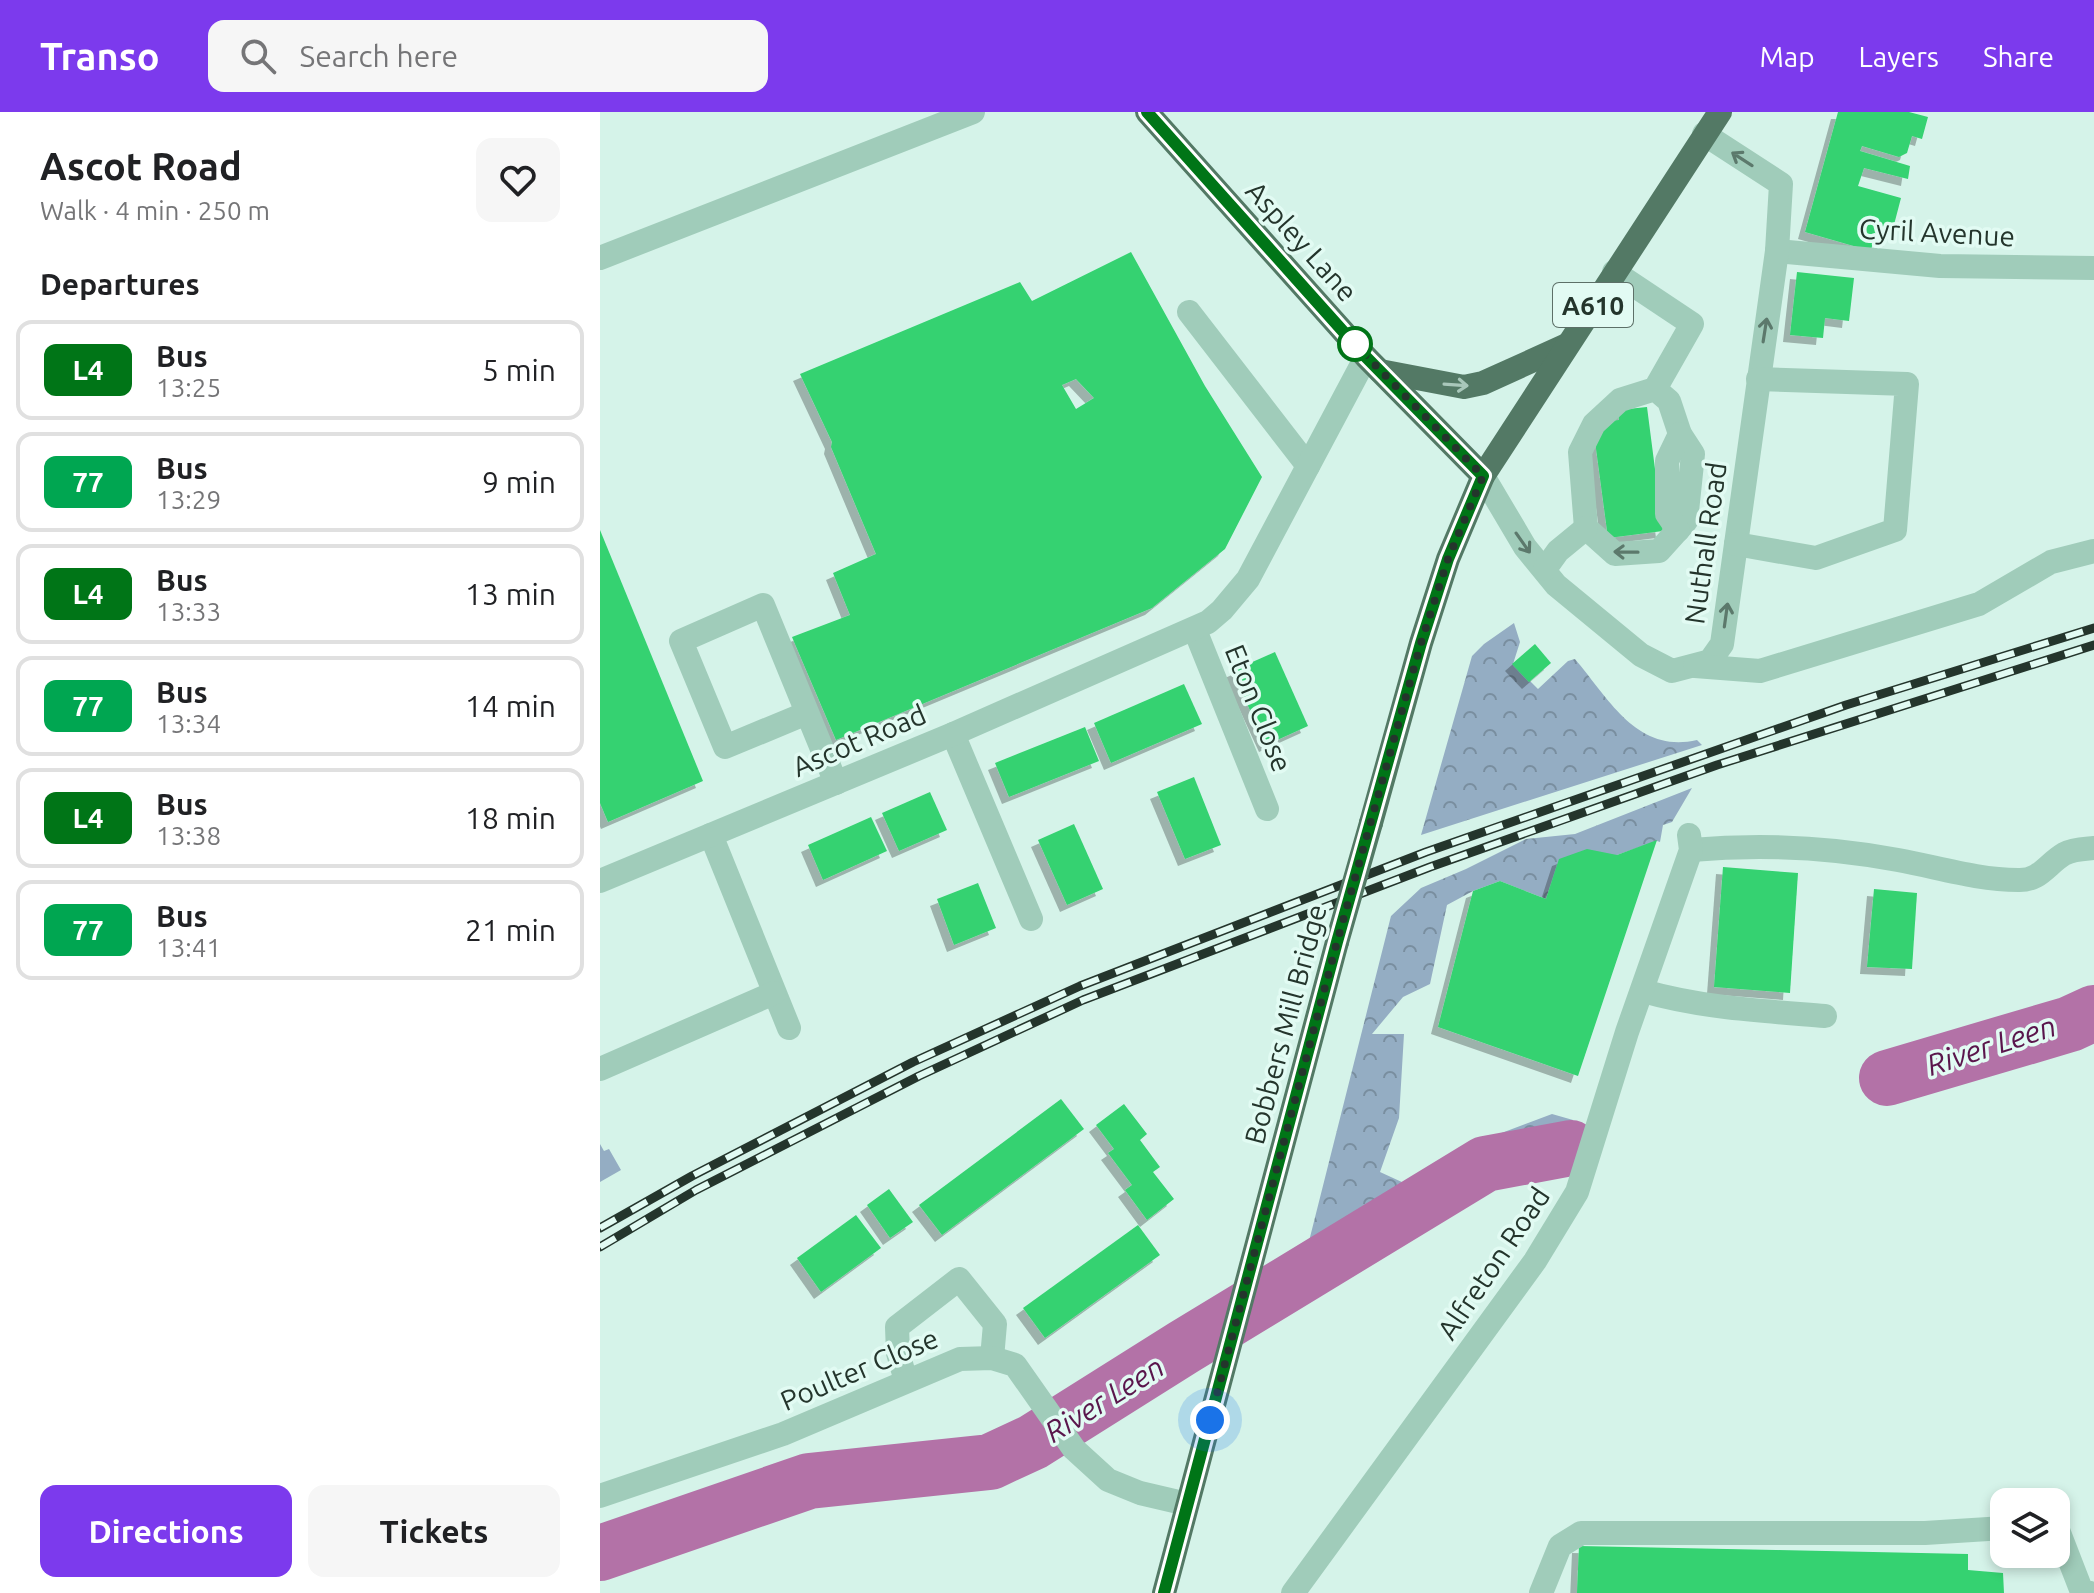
<!DOCTYPE html>
<meta charset="utf-8">
<style>
body{margin:0;font-family:Ubuntu,sans-serif;background:#f6f6f6;color:#202124;height:100vh;display:flex;flex-direction:column;font-size:30px;white-space:nowrap}
*{box-sizing:border-box;margin:0}
p{font-size:26px;color:#757577}
.icon{flex:none;width:44px;height:44px;fill:none;stroke:currentColor;stroke-width:2;stroke-linecap:round;stroke-linejoin:round}
.map{position:relative;flex:1;overflow:hidden}
.panel{display:flex;flex-direction:column;background:#fff;width:600px}
.panel>*{flex:none}
.badge{padding:0 16px;border-radius:12px;font-size:28px;line-height:52px}
.buttons{position:absolute;left:1390px;top:1376px;display:grid;gap:16px}
.buttons a{display:grid;place-items:center;width:80px;height:80px;border-radius:16px;background:#fff;box-shadow:0 4px 12px #0003;font-size:40px}
.you{position:absolute;width:40px;height:40px;margin:-20px;border:6px solid #fff;border-radius:50%;background:#1a73e8;box-shadow:0 0 0 12px #1a73e833}
.map>.badge{position:absolute;translate:-50% -50%;box-shadow:0 0 0 4px #fff}
h2{padding:0 40px;font-size:30px;line-height:72px}
.round{display:grid;place-items:center;flex:none;width:84px;height:84px;border-radius:16px;background:#f6f6f6}
.summary{display:flex;align-items:center;justify-content:space-between;height:136px;padding:0 40px}
h1{font-size:38px;font-weight:600;line-height:60px}
.cta{display:flex;gap:16px;margin-top:auto;padding:16px 40px}
.cta a{flex:1;height:92px;border-radius:16px;background:#7c3aed;color:#fff;font-size:32px;font-weight:600;line-height:92px;text-align:center}
.cta a+a{background:#f6f6f6;color:#202124}
ul{padding:0;list-style:none}
li{display:flex;align-items:center;gap:24px;height:100px;margin:0 16px 12px;padding:0 24px;border:4px solid #e0e0e0;border-radius:16px}
li div{flex:1}
li b{display:block;font-size:30px}
li em{font-style:normal}
li .badge{min-width:88px;font-weight:700;text-align:center}
header{display:flex;align-items:center;gap:48px;box-sizing:border-box;height:112px;padding:0 40px;background:#7c3aed;color:#fff}
header strong{font-size:38px}
nav{display:flex;gap:44px;margin-inline-start:auto;font-size:28px}
.search{width:560px;height:72px;background:#f6f6f6;display:flex;align-items:center;gap:20px;box-sizing:border-box;padding:0 28px;border-radius:16px;color:#757577;font-size:30px}
main{display:flex;flex:1;min-height:0}
.map>svg:first-child{display:block}
</style>
<header>
<strong>Transo</strong>
<div class="search"><svg class="icon" aria-label="search" viewBox="0 0 24 24"><circle cx="10" cy="10" r="6"/><path d="M15 15l6 6"/></svg>Search here</div>
<nav><a>Map</a><a>Layers</a><a>Share</a></nav>
</header>
<main>
<section class="panel">
<div class="summary"><div><h1>Ascot Road</h1><p>Walk · 4 min · 250 m</p></div><a class="round"><svg class="icon" aria-label="heart" viewBox="0 0 24 24"><path d="M12 20l-8-8c-3-5 5-10 8-4 3-6 11-1 8 4z"/></svg></a></div>
<h2>Departures</h2>
<ul>
<li><span class="badge" style="background:#007517;color:#fff">L4</span><div><b>Bus</b><p>13:25</p></div><em>5 min</em></li>
<li><span class="badge" style="background:#00a651;color:#fff">77</span><div><b>Bus</b><p>13:29</p></div><em>9 min</em></li>
<li><span class="badge" style="background:#007517;color:#fff">L4</span><div><b>Bus</b><p>13:33</p></div><em>13 min</em></li>
<li><span class="badge" style="background:#00a651;color:#fff">77</span><div><b>Bus</b><p>13:34</p></div><em>14 min</em></li>
<li><span class="badge" style="background:#007517;color:#fff">L4</span><div><b>Bus</b><p>13:38</p></div><em>18 min</em></li>
<li><span class="badge" style="background:#00a651;color:#fff">77</span><div><b>Bus</b><p>13:41</p></div><em>21 min</em></li>
</ul>
<div class="cta"><a>Directions</a><a>Tickets</a></div>
</section>
<div class="map">
<svg width="1494" height="1481" viewBox="0 0 1494 1481">
<defs>
<pattern id="forest-crowns" width="20" height="18" patternUnits="userSpaceOnUse" patternTransform="scale(2)"><rect width="20" height="18" fill="#94adc3"/><path d="M2 6a3 3 0 1 1 6 0M12 15a3 3 0 1 1 6 0" fill="none" stroke="#798e9f"/></pattern>
<filter id="shadow"><feDropShadow dx="-7" dy="7" stdDeviation="0" flood-color="#0004"/></filter>
</defs>
<rect width="100%" height="100%" fill="#d5f3e9"/>
<polygon fill="#94adc3" points="0,1032 4,1039 9,1037 21,1058 0,1070"/>
<g fill="url(#forest-crowns)">
<path d="M914,511L920,530L913,552L938,577L968,549L975,547C1009,587 1037,642 1097,628L1102,633L821,723L872,544L884,532Z"/>
<polygon points="1092,676 1072,710 1063,713 1060,730 1057,729 1017,743 960,747 946,787 900,769 873,779 847,793 830,872 803,885 772,922 804,922 799,1006 780,1060 804,1071 875,1031 952,1002 973,1008 976,1028 879,1053 702,1157 791,804 821,776 866,757 926,727 975,722"/>
</g>
<g fill="none" stroke-linecap="round" stroke-linejoin="round">
<g stroke="#b372a7" stroke-width="56">
<polyline points="1287,966 1470,912 1494,901"/>
<polyline points="0,1441 209,1369 390,1350 433,1330 584,1235 885,1052 971,1036"/>
</g>
</g>
<g fill="#34d271" fill-rule="evenodd" filter="url(#shadow)">
<polygon points="1238,0 1309,0 1328,5 1322,27 1312,24 1307,41 1299,45 1262,34 1260,39 1310,54 1308,67 1264,56 1258,74 1301,86 1290,128 1274,124 1271,139 1205,120"/>
<path d="M531,140L605,274L662,365L625,437L552,496L236,628L192,525L250,503L233,461L276,442L231,335L232,330L200,262L420,170L432,189ZM476,267L494,286L476,297L462,273Z"/>
<polygon points="1197,160 1254,166 1249,209 1225,206 1223,226 1190,223"/>
<polygon points="1047,295 1063,419 1008,426 995,329 1001,310 1019,308 1018,298"/>
<polygon points="0,418 103,669 8,710 0,691"/>
<polygon points="935,532 951,551 929,570 912,552"/>
<polygon points="675,540 708,614 666,633 632,559"/>
<polygon points="584,572 602,612 511,651 494,611"/>
<polygon points="485,615 499,649 409,685 395,651"/>
<polygon points="594,665 621,733 585,747 557,680"/>
<polygon points="330,680 347,718 299,739 282,701"/>
<polygon points="271,705 287,739 223,768 208,733"/>
<polygon points="474,712 503,777 467,793 438,728"/>
<polygon points="1057,728 978,964 838,915 873,779 900,769 946,787 959,747 987,737 1017,743"/>
<polygon points="1123,755 1198,761 1190,881 1114,875"/>
<polygon points="378,771 396,816 354,833 337,787"/>
<polygon points="1274,777 1317,781 1312,857 1267,855"/>
<polygon points="461,987 484,1017 342,1123 319,1093"/>
<polygon points="524,992 547,1022 540,1028 560,1055 553,1060 574,1087 547,1108 525,1078 532,1073 508,1041 514,1037 496,1013"/>
<polygon points="289,1077 313,1110 290,1126 267,1093"/>
<polygon points="256,1103 281,1136 221,1180 197,1146"/>
<polygon points="538,1113 560,1143 445,1226 423,1196"/>
<polygon points="979,1434 1368,1442 1368,1458 1403,1461 1404,1481 977,1481"/>
</g>
<g fill="none" stroke-linecap="round" stroke-linejoin="round">
<g stroke="#a0ccba" stroke-width="24">
<polyline points="1177,139 1340,154 1494,156"/>
<polyline points="0,146 373,0"/>
<polyline points="1014,160 1092,212 1055,277 1020,288 994,312 980,340 986,416 1015,442 1059,439 1086,409 1093,342 1080,322 1069,289 1055,277"/>
<polyline points="589,200 708,354"/>
<polyline points="883,364 925,435 956,473 1041,543 1072,559 1110,549 1122,532 1177,139 1181,72 1104,22"/>
<polyline points="1078,418 1067,402 1067,349 1080,322"/>
<polyline points="1136,432 1216,446 1295,418 1307,272 1158,267"/>
<polyline points="945,457 958,439 986,416"/>
<polyline points="595,518 667,697"/>
<polyline points="1095,554 1160,559 1379,492 1451,450 1494,439"/>
<polyline points="207,601 125,635 81,529 163,493 236,671"/>
<polyline points="353,622 431,807"/>
<polyline points="111,723 189,916"/>
<path d="M1091,738C1159,732 1230,735 1298,748C1337,755 1378,768 1418,768C1440,769 1447,752 1464,742C1473,737 1484,737 1494,736"/>
<polyline points="0,769 353,622 608,510 622,498 648,467 766,245"/>
<path d="M1043,879C1102,896 1163,899 1225,904"/>
<polyline points="0,957 174,881"/>
<polyline points="306,1269 298,1241 297,1215 359,1167 395,1212 392,1246"/>
<polyline points="0,1384 183,1322 360,1247 392,1246 415,1253 474,1337 508,1368 540,1381 587,1392"/>
<polyline points="1456,1413 1482,1480 1490,1481"/>
<polyline points="693,1481 935,1149 977,1080 1027,920 1091,738 1089,723"/>
<polyline points="941,1481 960,1434 981,1421 1325,1421 1404,1416"/>
</g>
<g stroke="#537965" stroke-width="24">
<polyline points="547,0 766,245 883,364"/>
<polyline points="780,259 864,275 883,271 967,233"/>
<polyline points="771,711 821,531 848,447 883,364 1120,0"/>
<polyline points="564,1481 737,830"/>
</g>
<defs>
<g id="rail">
<polyline points="0,1116 92,1064 313,950 480,874 826,740 1246,593 1494,516"/>
<polyline points="0,1135 96,1078 319,964 483,888 830,755 1117,653 1494,533"/>
</g>
</defs>
<use href="#rail" stroke="#24352c" stroke-width="9"/>
<use href="#rail" stroke="#e2fbf3" stroke-width="6" stroke-dasharray="18" stroke-linecap="butt"/>
<polyline stroke="#537965" stroke-width="24" points="737,830 771,711"/>
</g>
<defs><path id="oneway-shaft" d="M-6 0H5M1.5-3L5.5 0L1.5 3" fill="none" stroke-width="1.6" stroke-linecap="round" stroke-linejoin="round" transform="scale(2)"/></defs>
<g stroke="#5c796c">
<use href="#oneway-shaft" transform="translate(1142 47) rotate(-147)"/>
<use href="#oneway-shaft" transform="translate(1165 218) rotate(-81)"/>
<use href="#oneway-shaft" transform="translate(923 431) rotate(55)"/>
<use href="#oneway-shaft" transform="translate(1026 440) rotate(-179)"/>
<use href="#oneway-shaft" transform="translate(1126 503) rotate(-82)"/>
</g>
<use stroke="#a9c7ba" href="#oneway-shaft" transform="translate(856 273) rotate(4)"/>
<g fill="none" stroke-linecap="round" stroke-linejoin="round">
<defs>
<polyline id="line" points="547,0 766,245 883,364 848,447 821,531 737,830 564,1481"/>
</defs>
<use href="#line" stroke="#fff" stroke-width="18"/>
<use href="#line" stroke="#007517" stroke-width="12"/>
<polyline stroke="#24352c" stroke-width="8" stroke-dasharray="0 14.4" points="610,1308 737,830 821,531 848,447 883,364 747,224 755,232"/>
</g>
<circle fill="#fff" stroke="#007517" stroke-width="4" cx="755" cy="232" r="16"/>
<g text-anchor="middle" dominant-baseline="central" stroke-width="7" stroke-linejoin="round" paint-order="stroke">
<rect fill="#e2fbf3" stroke="#5d7068" stroke-width="2" x="953" y="171" width="80" height="44" rx="6"/>
<g font-size="26" font-weight="bold" fill="#24352c">
<text x="993" y="193">A610</text>
</g>
<g font-size="28" fill="#24352c" stroke="#e2fbf3">
<text transform="translate(1337 120) rotate(3)">Cyril Avenue</text>
<text transform="translate(702 129) rotate(48)">Aspley Lane</text>
<text transform="translate(1105 431) rotate(-82)">Nuthall Road</text>
<text transform="translate(659 596) rotate(68)">Eton Close</text>
<text transform="translate(259 628) rotate(-23)">Ascot Road</text>
<text transform="translate(685 912) rotate(-75)">Bobbers Mill Bridge</text>
<text transform="translate(893 1151) rotate(-56)">Alfreton Road</text>
<text transform="translate(259 1257) rotate(-23)">Poulter Close</text>
</g>
<g font-size="30" font-style="italic" fill="#5a164c" stroke="#e2fbf3">
<text transform="translate(1391 933) rotate(-18)">River Leen</text>
<text transform="translate(504 1287) rotate(-32)">River Leen</text>
</g>
</g>
</svg>
<div class="buttons">
<a><svg class="icon" aria-label="layers" viewBox="0 0 24 24"><path d="M12 4l9 5-9 5-9-5zM3 14l9 5 9-5"/></svg></a>
</div>
<div class="you" style="left:610px;top:1308px"></div>
</div>
</main>
